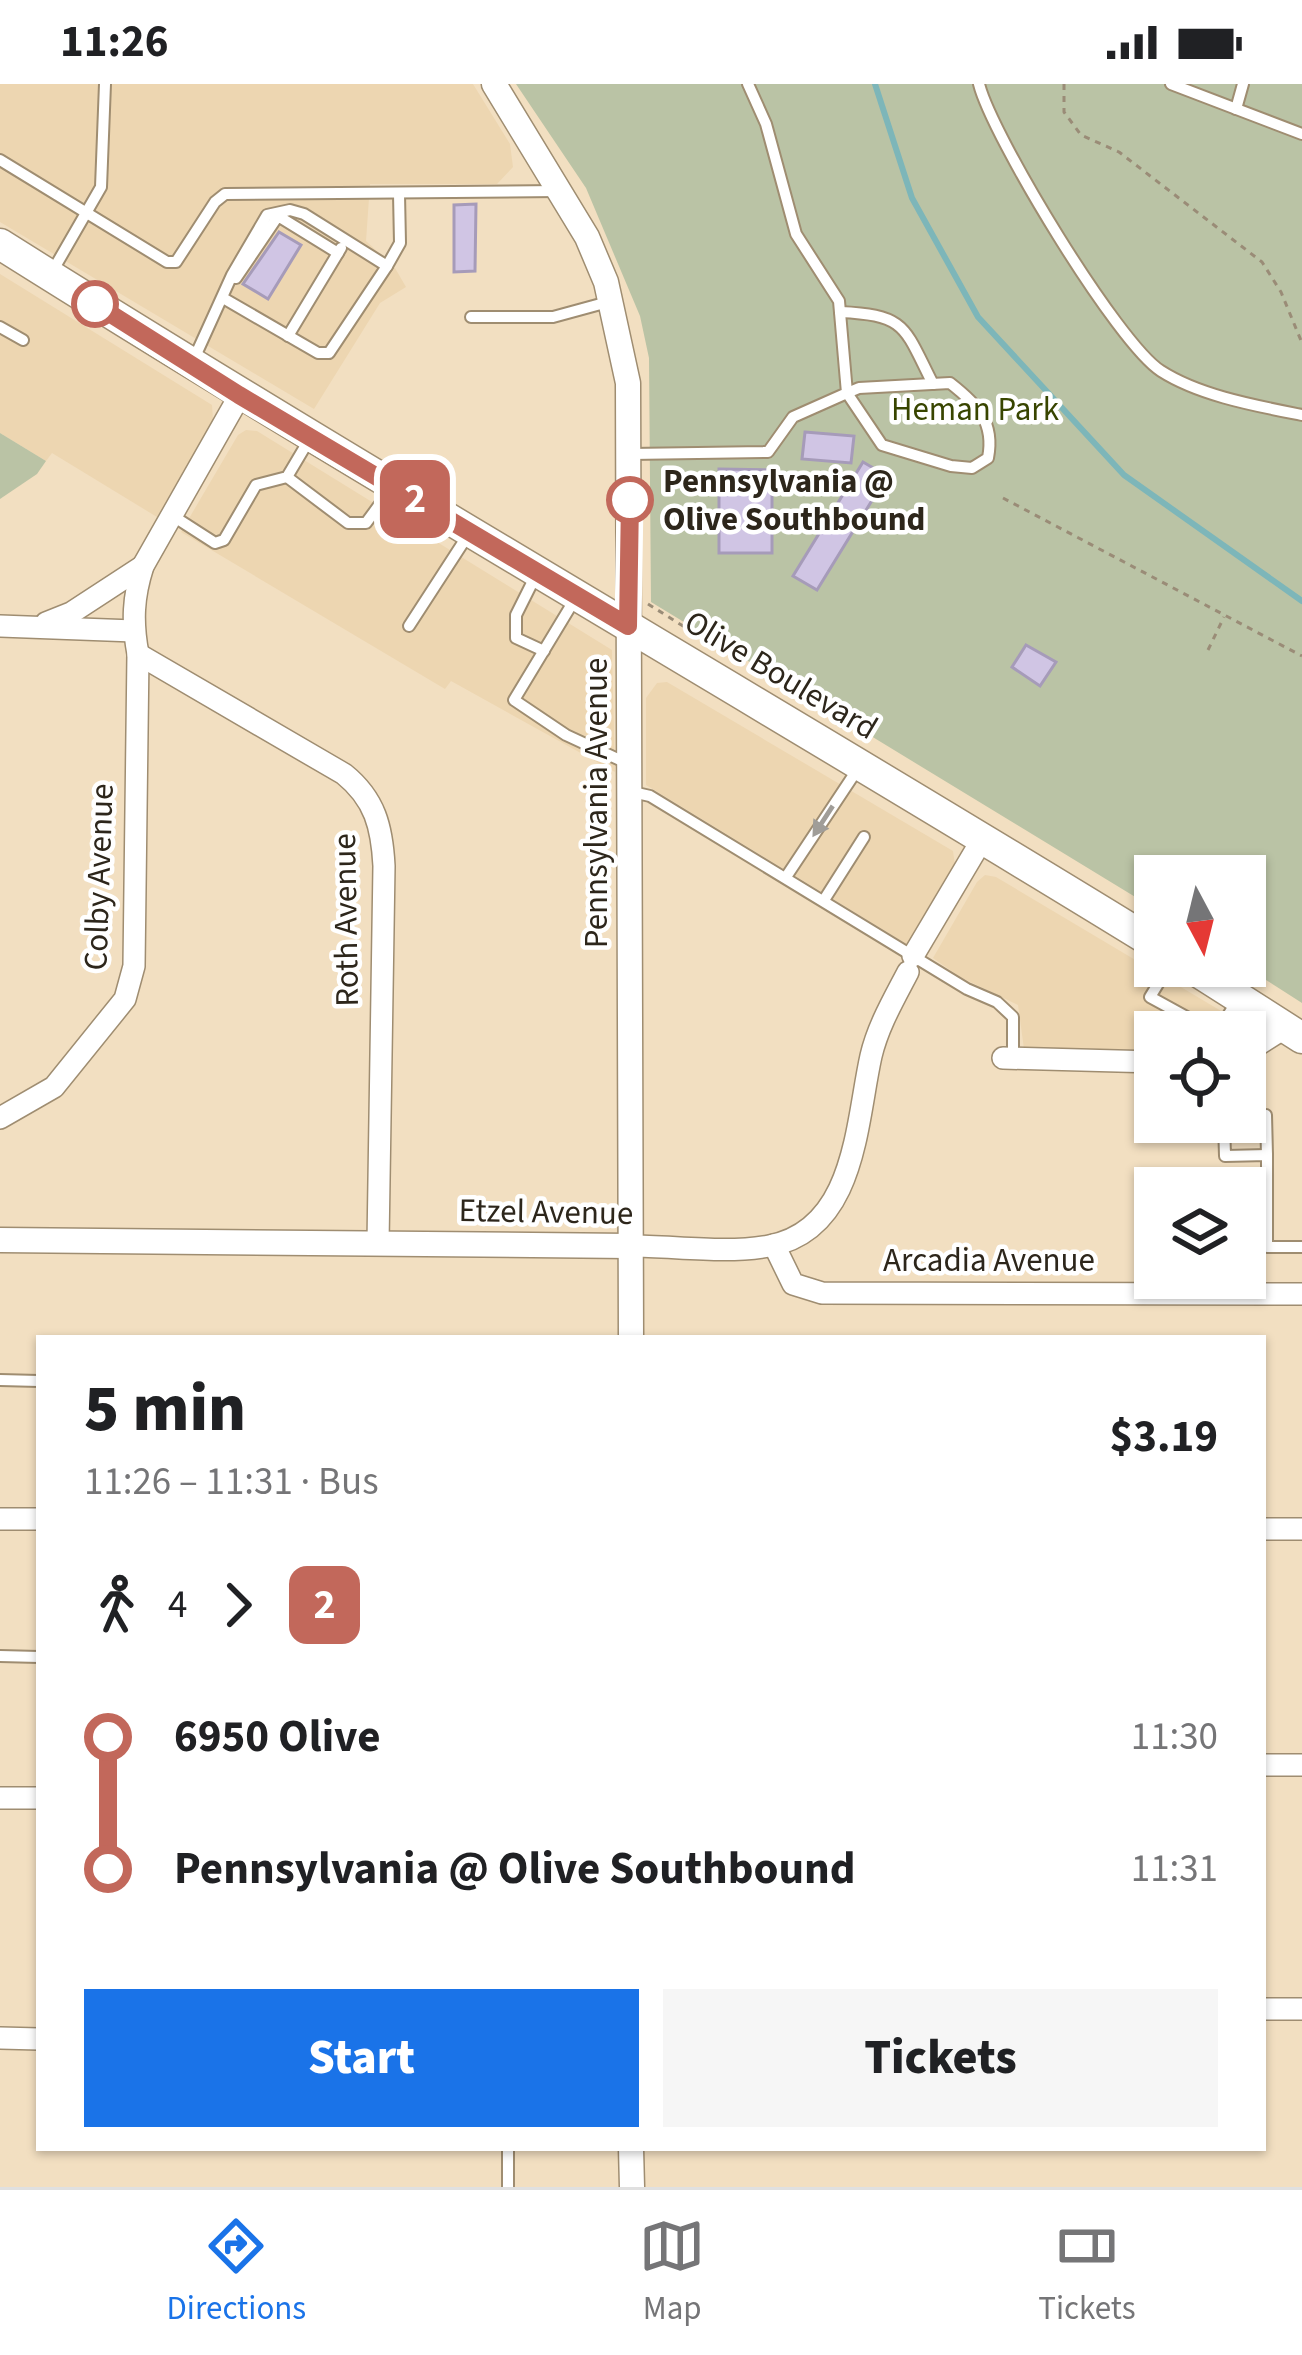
<!DOCTYPE html>
<meta charset="utf-8">
<style>
body{margin:0;font-family:"Source Sans 3",sans-serif;background:#f6f6f6;color:#202124;height:100vh;display:flex;flex-direction:column;font-size:45px;white-space:nowrap}
*{box-sizing:border-box;margin:0}
p{font-size:39px;color:#757577}
.icon{flex:none;width:66px;height:66px;fill:none;stroke:currentColor;stroke-width:2;stroke-linecap:round;stroke-linejoin:round}
.map{position:relative;flex:1;overflow:hidden}
.drawer{position:absolute;left:36px;top:1251px;width:1230px;height:816px;display:flex;flex-direction:column;background:#fff;border-radius:0px;box-shadow:0 3px 9px #0004}
.drawer>*{flex:none}
.badge{padding:0 24px;border-radius:18px;font-size:42px;line-height:78px}
.needle{width:78px;rotate:173deg}
.buttons{position:absolute;left:1134px;top:771px;display:grid;gap:24px}
.buttons a{display:grid;place-items:center;width:132px;height:132px;border-radius:0px;background:#fff;box-shadow:0 3px 9px #0004;font-size:60px}
.map>.badge{position:absolute;translate:-50% -50%;box-shadow:0 0 0 6px #fff}
.legs{display:flex;align-items:center;gap:18px;height:132px;padding:0 48px;font-size:39px}
.legs p{margin-inline-start:auto}
.summary{display:flex;align-items:center;justify-content:space-between;height:204px;padding:0 48px}
h1{font-size:66px;font-weight:800;line-height:90px}
.primary-button{display:flex;gap:24px;margin-top:auto;padding:24px 48px}
.primary-button a{flex:1;height:138px;border-radius:0px;background:#1a73e8;color:#fff;font-size:48px;font-weight:800;line-height:138px;text-align:center}
.primary-button a+a{background:#f6f6f6;color:#202124}
ul{padding:0 48px;list-style:none}
li{display:flex;align-items:center;gap:42px;height:132px;font-size:45px}
li i{display:grid;place-items:center;width:18px;height:100%;margin:0 15px;background:currentColor}
li i::after{content:'';width:30px;height:30px;margin:-15px;border:9px solid;border-radius:50%;background:#fff}
li p{margin-inline-start:auto}
li:first-child i{background:linear-gradient(#0000 50%,currentColor 0)}
li:last-child i{background:linear-gradient(currentColor 50%,#0000 0)}
.status{display:flex;justify-content:space-between;align-items:center;height:84px;padding:0 60px;background:#fff;direction:ltr}
.status svg{height:33px;fill:currentColor}
.menu{display:flex;justify-content:space-around;align-items:center;height:168px;border-top:3px solid #e0e0e0;background:#fff;font-size:33px;color:#757577}
.menu a{display:grid;justify-items:center;gap:6px}
.menu .on{color:#1a73e8}
.map>svg:first-child{display:block}
</style>
<div class="status"><b>11:26</b><svg viewBox="0 0 49 12"><path d="M0 12V9h3v3zM5 12V6h3v6zM10 12V3h3v9zM15 12V0h3v12zM26 1h20v11H26zM47 4h2v5h-2z"/></svg></div>
<div class="map">
<svg width="1302" height="2103" viewBox="0 0 1302 2103">
<rect width="100%" height="100%" fill="#f2dfc1"/>
<g fill="#edd6b1">
<polygon points="0,0 473,0 510,60 513,83 497,100 370,100 366,157 395,184 406,203 380,219 314,325 0,138"/>
<polygon points="0,190 212,321 213,336 157,433 52,369 46,377 0,349"/>
<polygon points="246,346 257,347 612,566 615,688 451,597 445,605 181,448 238,351"/>
<polygon points="667,598 953,767 955,781 908,861 646,701 646,614 657,599"/>
<polygon points="985,791 996,793 1243,940 1246,950 1245,952 1245,948 1155,948 1155,970 1024,965 1018,921 960,893 933,874 977,798"/>
</g>
<g fill="#bac3a5">
<polygon points="516,0 1302,0 1302,919 1244,882 1245,792 1155,792 1155,825 651,518 649,274 640,232 586,104"/>
<polygon points="0,349 46,377 37,390 0,415"/>
</g>
<g fill="none" stroke-linecap="round" stroke-linejoin="round">
<polyline stroke="#7db6b9" stroke-width="6" points="875,0 912,114 978,233 1124,391 1302,517"/>
</g>
<g fill="#d0c5e4" stroke="#a69bb9" stroke-width="3">
<polygon points="476,120 475,187 454,188 454,121"/>
<polygon points="279,148 301,161 268,215 243,200"/>
<polygon points="805,348 854,352 851,379 802,375"/>
<polygon points="863,378 887,392 817,506 793,492"/>
<polygon points="719,385 772,386 772,469 719,469"/>
<polygon points="1026,561 1056,578 1040,602 1012,583"/>
</g>
<g fill="none" stroke-linecap="round" stroke-linejoin="round">
<defs>
<g id="service">
<path d="M979,0C992,52 1118,260 1161,287C1200,312 1257,322 1302,331"/>
<polyline points="1171,0 1302,50"/>
<polyline points="1236,25 1243,0"/>
<polyline points="0,76 167,178 176,178 215,118 225,110 559,107"/>
<polyline points="52,188 101,103 105,0"/>
<polyline points="236,194 278,132 338,169"/>
<polyline points="223,214 318,269 329,269 387,182"/>
<path d="M840,228C907,231 904,243 933,300"/>
<polyline points="471,233 553,233 608,218"/>
<polyline points="0,243 23,256"/>
<polyline points="288,252 341,164"/>
<polyline points="193,277 232,191 267,131 290,126 304,130 387,182 400,159 399,110"/>
<path d="M950,299C977,320 995,338 988,374L972,384L951,382L882,361L847,309L859,304Z"/>
<polyline points="631,370 768,368 793,333 847,309 839,217 796,150 766,40 748,0"/>
<polyline points="287,393 348,439 366,439 391,405"/>
<polyline points="173,432 215,459 224,456 256,401 287,393 309,356"/>
<polyline points="536,491 516,531 516,554 544,567"/>
<polyline points="575,515 514,616 566,651 620,676 628,675"/>
<polyline points="409,542 468,451"/>
<polyline points="628,707 650,712 967,905 997,918 1013,933 1013,974"/>
<polyline points="786,793 859,683"/>
<polyline points="824,816 864,753"/>
<polyline points="1169,882 1150,913 1214,948"/>
<polyline points="1218,948 1238,915"/>
<polyline points="1245,1031 1266,1031 1267,1071"/>
<polyline points="1224,1038 1225,1072 1267,1071 1267,1163 1302,1163"/>
<polyline points="0,1296 39,1297"/>
<polyline points="0,1572 39,1573"/>
<polyline points="508,2064 508,2103"/>
</g>
<g id="minor">
<polyline points="46,539 71,529 143,482"/>
<polyline points="0,542 134,547"/>
<path d="M138,570L344,690C375,715 382,743 384,782L378,1159"/>
<polyline points="913,872 983,754"/>
<polyline points="1245,969 1286,943"/>
<polyline points="1003,974 1155,978"/>
<path d="M0,1034L54,1003L125,915L134,882L138,570C132,538 133,513 143,482L240,311"/>
<polyline points="774,1161 793,1200 822,1209 1302,1210"/>
<path d="M630,1162C675,1162 725,1170 769,1162C856,1146 856,1039 871,972C878,942 894,915 908,888"/>
<polyline points="0,1435 39,1435"/>
<polyline points="1263,1445 1302,1445"/>
<polyline points="1263,1681 1302,1681"/>
<polyline points="0,1714 39,1714"/>
<polyline points="1263,1925 1302,1925"/>
<polyline points="0,1954 39,1955"/>
</g>
<g id="tertiary">
<polyline points="494,0 587,153 606,198 628,299 631,1254"/>
<polyline points="0,1156 630,1162"/>
<polyline points="631,2064 632,2103"/>
</g>
<g id="primary">
<path d="M0,160C381,400 772,624 1155,860"/>
<polyline points="1189,882 1302,954"/>
</g>
</defs>
<use href="#service" stroke="#9f8d71" stroke-width="14"/>
<use href="#minor" stroke="#9f8d71" stroke-width="24"/>
<use href="#tertiary" stroke="#9f8d71" stroke-width="27"/>
<use href="#primary" stroke="#9f8d71" stroke-width="33"/>
<g stroke="#9a8c77" stroke-width="3" stroke-dasharray="6 6" stroke-linecap="butt">
<polyline points="1064,0 1064,28 1081,51 1119,68 1262,178 1281,208 1302,259"/>
<polyline points="1003,414 1302,572"/>
<polyline points="648,520 788,608"/>
<polyline points="1208,566 1224,533"/>
</g>
<use href="#service" stroke="#fff" stroke-width="10"/>
<use href="#minor" stroke="#fff" stroke-width="21"/>
<use href="#tertiary" stroke="#fff" stroke-width="24"/>
<use href="#primary" stroke="#fff" stroke-width="30"/>
</g>
<defs><path id="oneway-solid" d="M-6-.8H1V-3.2L6.5 0L1 3.2V.8H-6Z" transform="scale(3)"/></defs>
<use fill="#a09d98" href="#oneway-solid" transform="translate(823 737) rotate(123)"/>
<g fill="none" stroke-linecap="round" stroke-linejoin="round">
<defs>
<polyline id="line-1" points="95,220 239,311 628,542 630,416"/>
</defs>
<use href="#line-1" stroke="#fff" stroke-width="27"/>
<use href="#line-1" stroke="#c2685b" stroke-width="18"/>
</g>
<g fill="#fff" stroke="#c2685b" stroke-width="6">
<circle cx="95" cy="220" r="21"/>
<circle cx="630" cy="416" r="21"/>
</g>
<g text-anchor="middle" dominant-baseline="central" stroke-width="9" stroke-linejoin="round" paint-order="stroke">
<g font-size="33" fill="#384500" stroke="#fff">
<text x="975" y="325">Heman Park</text>
</g>
<g font-size="33" font-weight="bold" fill="#2d261b" stroke="#fff" text-anchor="start">
<text x="663" y="397">Pennsylvania @<tspan x="663" dy="38">Olive Southbound</tspan></text>
</g>
<g font-size="33" fill="#2d261b" stroke="#fff">
<text transform="translate(781 591) rotate(31)">Olive Boulevard</text>
<text transform="translate(596 719) rotate(-90)">Pennsylvania Avenue</text>
<text transform="translate(99 793) rotate(-88)">Colby Avenue</text>
<text transform="translate(346 836) rotate(-91)">Roth Avenue</text>
<text transform="translate(546 1128) rotate(1)">Etzel Avenue</text>
<text x="989" y="1176">Arcadia Avenue</text>
</g>
</g>
</svg>
<div class="buttons">
<a><svg class="needle" viewBox="-14 -14 28 28"><path d="M0-13l5 13h-10z" fill="#e53935"/><path d="M0 13l5-13h-10z" fill="#757577"/></svg></a>
<a><svg class="icon" aria-label="locate" viewBox="0 0 24 24"><circle cx="12" cy="12" r="6"/><path d="M12 2v4M12 18v4M2 12h4M18 12h4"/></svg></a>
<a><svg class="icon" aria-label="layers" viewBox="0 0 24 24"><path d="M12 4l9 5-9 5-9-5zM3 14l9 5 9-5"/></svg></a>
</div>
<b class="badge" style="left:415px;top:415px;background:#c2685b;color:#fff">2</b>
<section class="drawer">
<div class="summary"><div><h1>5 min</h1><p>11:26 – 11:31 · Bus</p></div><b>$3.19</b></div>
<div class="legs"><svg class="icon" aria-label="walk" viewBox="0 0 24 24"><circle cx="13" cy="4" r="2"/><path d="M13 8l-2 6 4 7M11 14l-3 7M7 12l3-4h3l4 4"/></svg>4<svg class="icon" aria-label="forward" viewBox="0 0 24 24"><path d="M9 5l7 7-7 7"/></svg><b class="badge" style="background:#c2685b;color:#fff">2</b></div>
<ul>
<li><i style="color:#c2685b"></i><b>6950 Olive</b><p>11:30</p></li>
<li><i style="color:#c2685b"></i><b>Pennsylvania @ Olive Southbound</b><p>11:31</p></li>
</ul>
<div class="primary-button"><a>Start</a><a>Tickets</a></div>
</section>
</div>
<nav class="menu">
<a class="on"><svg class="icon" aria-label="directions" viewBox="0 0 24 24"><path d="M12 3l9 9-9 9-9-9zM9 14v-3h6M13 9l2 2-2 2"/></svg>Directions</a>
<a><svg class="icon" aria-label="map" viewBox="0 0 24 24"><path d="M3 6l6-2 6 2 6-2v14l-6 2-6-2-6 2zM9 4v14M15 6v14"/></svg>Map</a>
<a><svg class="icon" aria-label="tickets" viewBox="0 0 24 24"><path d="M3 7h18v10H3zM15 7v10"/></svg>Tickets</a>
</nav>
